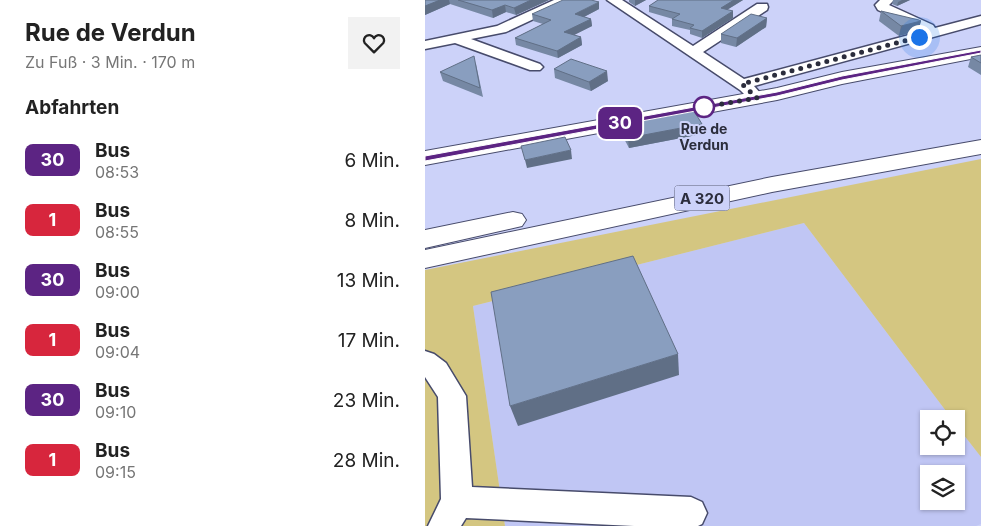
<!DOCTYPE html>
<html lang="de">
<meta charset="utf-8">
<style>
body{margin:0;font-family:Inter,sans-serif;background:#f2f2f2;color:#222;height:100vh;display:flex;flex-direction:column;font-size:19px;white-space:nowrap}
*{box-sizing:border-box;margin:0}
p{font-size:16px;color:#767676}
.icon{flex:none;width:28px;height:28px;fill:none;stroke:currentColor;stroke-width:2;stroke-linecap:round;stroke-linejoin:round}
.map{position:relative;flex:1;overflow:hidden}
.drawer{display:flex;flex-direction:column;background:#fff;width:425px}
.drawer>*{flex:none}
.badge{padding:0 10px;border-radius:8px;font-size:18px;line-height:32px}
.controls{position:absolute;left:495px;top:410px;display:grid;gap:10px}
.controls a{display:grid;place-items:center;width:45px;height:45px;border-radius:0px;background:#fff;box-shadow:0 1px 4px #0004;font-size:25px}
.you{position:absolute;width:25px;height:25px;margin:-12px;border:4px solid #fff;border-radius:50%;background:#1a73e8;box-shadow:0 0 0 8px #1a73e833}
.map>.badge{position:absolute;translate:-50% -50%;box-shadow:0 0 0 2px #fff}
h2{padding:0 25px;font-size:19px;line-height:45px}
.round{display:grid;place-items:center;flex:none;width:52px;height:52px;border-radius:0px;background:#f2f2f2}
.headline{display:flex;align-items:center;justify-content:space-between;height:85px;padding:0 25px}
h1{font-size:24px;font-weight:700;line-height:38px}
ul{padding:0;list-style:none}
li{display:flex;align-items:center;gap:15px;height:60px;padding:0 25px}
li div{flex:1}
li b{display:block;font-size:19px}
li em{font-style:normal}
li .badge{min-width:55px;font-weight:700;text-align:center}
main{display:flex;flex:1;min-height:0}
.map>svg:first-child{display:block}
</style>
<main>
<section class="drawer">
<div class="headline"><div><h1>Rue de Verdun</h1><p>Zu Fuß · 3 Min. · 170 m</p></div><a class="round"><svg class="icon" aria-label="heart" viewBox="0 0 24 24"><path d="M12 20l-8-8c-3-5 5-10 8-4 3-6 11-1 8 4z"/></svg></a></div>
<h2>Abfahrten</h2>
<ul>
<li><span class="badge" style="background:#5c2483;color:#fff">30</span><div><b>Bus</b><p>08:53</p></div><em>6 Min.</em></li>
<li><span class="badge" style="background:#d7263d;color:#fff">1</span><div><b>Bus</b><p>08:55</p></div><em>8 Min.</em></li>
<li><span class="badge" style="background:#5c2483;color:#fff">30</span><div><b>Bus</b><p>09:00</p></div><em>13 Min.</em></li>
<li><span class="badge" style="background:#d7263d;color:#fff">1</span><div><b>Bus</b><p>09:04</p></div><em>17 Min.</em></li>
<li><span class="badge" style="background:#5c2483;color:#fff">30</span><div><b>Bus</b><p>09:10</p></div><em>23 Min.</em></li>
<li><span class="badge" style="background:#d7263d;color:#fff">1</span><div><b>Bus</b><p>09:15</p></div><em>28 Min.</em></li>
</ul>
</section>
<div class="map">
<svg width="556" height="526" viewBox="0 0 556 526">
<rect width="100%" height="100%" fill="#ccd2f9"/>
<path fill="#c0c6f4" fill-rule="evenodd" d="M379,223L527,419H504V446H531V425L556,457V524L551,526H80L48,306ZM504,474H531V501H504Z"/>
<polygon fill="#d4c681" points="556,159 556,457 531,425 531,419 527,419 379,223 48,306 80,526 0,526 0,270"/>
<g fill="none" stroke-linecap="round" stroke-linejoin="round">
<defs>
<g id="minor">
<polygon points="129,0 145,0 143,3 81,32 46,39 115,64 118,67 115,70 105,70 30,43 0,49 0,41 72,26"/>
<path d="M182,0H197L268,46L332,4H342L343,7L342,10L278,52L319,79L499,31L453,10L450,5L455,0H469L464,5L508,25L510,28L556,16V24L329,86L336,94L334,97C325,100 322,97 315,90Z"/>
<polygon points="0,351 9,354 21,363 41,396 47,487 266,497 277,502 282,513 277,524 273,526 209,526 41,518 36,526 3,526 16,499 13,397 0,377"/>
</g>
<polygon id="major" points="556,47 556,57 417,84 352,100 0,165 0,151 352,88 417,72"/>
<g id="highway">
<polygon points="556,140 556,154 347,192 0,268 0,250 347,177"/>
<polygon points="88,212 97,214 101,220 97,226 0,248 0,230"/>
</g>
</defs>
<use href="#minor" stroke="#474b6b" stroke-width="3"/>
<use href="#major" stroke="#474b6b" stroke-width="2"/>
<use href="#highway" stroke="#474b6b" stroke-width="2"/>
<use href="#minor" fill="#fff" fill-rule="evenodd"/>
<use href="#major" fill="#fff" fill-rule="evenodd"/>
<use href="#highway" fill="#fff" fill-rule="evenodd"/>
</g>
<g fill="#7688a4">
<polygon points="0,0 124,0 91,15 81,12 68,18 25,4 0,15"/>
<polygon points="204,0 221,0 210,6 204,2"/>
<polygon points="233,0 318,0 302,10 308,18 277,38 265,34 265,30 247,26 247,19 248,19 224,12 224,6"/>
<polygon points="468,0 485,0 472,6 467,4"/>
<polygon points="174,9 159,17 166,19 167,26 149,35 156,37 157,45 133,58 91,45 90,38 118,24 108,21 107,14"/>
<polygon points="456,11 496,21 493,31 474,36 454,21"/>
<polygon points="342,18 341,27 311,47 296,43 296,34"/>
<polygon points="504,31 502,41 494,49 487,45 489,35"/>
<polygon points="556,55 556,75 543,67 546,57"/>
<polygon points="51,64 58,97 18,81 15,72"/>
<polygon points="129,69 183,81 166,91 130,78"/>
<polygon points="196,124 277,134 204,148 197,135"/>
</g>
<g fill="#606f86">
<polygon points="15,0 24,0 25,4 0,15 0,6"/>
<polygon points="106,0 124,0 91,15 89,8"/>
<polygon points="210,0 221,0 210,6"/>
<polygon points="309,0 318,0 295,14 296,8"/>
<polygon points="477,0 485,0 472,6 473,2"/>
<polygon points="174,2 174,9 151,21 150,14"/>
<polygon points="80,5 81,12 68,18 67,10"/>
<polygon points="308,11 308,18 277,38 277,31"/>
<polygon points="342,18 341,27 311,47 312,38"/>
<polygon points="166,19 167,26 141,39 139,32"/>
<polygon points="496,21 493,31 474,36 476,26"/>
<polygon points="504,31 502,41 494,49 496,40"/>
<polygon points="156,37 157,45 133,58 132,51"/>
<polygon points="182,71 183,81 166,91 164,82"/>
<polygon points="277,124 277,134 204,148 203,138"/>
<polygon points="146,150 147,159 102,168 100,160"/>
<polygon points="253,354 254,375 93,426 85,406"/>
</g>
<g fill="#899ebf" stroke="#606f86">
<polygon points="0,0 15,0 0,6"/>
<polygon points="33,0 106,0 89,8 80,5 67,10"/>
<polygon points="138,0 166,0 174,2 150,14 166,19 139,32 156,37 132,51 90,38 126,20 107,14"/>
<polygon points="233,0 309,0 296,8 308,11 277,31 265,28 269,25 247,19 255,14 224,6"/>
<polygon points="456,11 494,20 496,21 476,26"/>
<polygon points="326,14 342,18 312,38 296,34"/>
<polygon points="504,31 496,40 489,35"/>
<polygon points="556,55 556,63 546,57"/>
<polygon points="49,56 55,88 15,72"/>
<polygon points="146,59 182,71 164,82 129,69"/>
<polygon points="269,111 277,124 203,138 196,124"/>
<polygon points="140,137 146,150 100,160 96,146"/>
<polygon points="208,256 253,354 85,406 66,292"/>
</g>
<polygon fill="#5c2483" stroke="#fff" points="556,50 556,53 417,80 352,96 0,161 0,156 352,92 417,76"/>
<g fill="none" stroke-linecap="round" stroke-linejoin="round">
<polyline stroke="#2b2d3c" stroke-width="5" stroke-dasharray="0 9" points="279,107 332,98 317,84 494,37"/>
</g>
<circle fill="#fff" stroke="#5c2483" stroke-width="2.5" cx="279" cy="107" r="10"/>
<g text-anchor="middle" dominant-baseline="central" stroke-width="4" stroke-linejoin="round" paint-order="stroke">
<g font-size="14" font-weight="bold" fill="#2b2d3c" stroke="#ccd2f9">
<text x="279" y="128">Rue de<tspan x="279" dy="16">Verdun</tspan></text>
</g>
<rect fill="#ccd2f9" stroke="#5b5e75" stroke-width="1" x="249.5" y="185.5" width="55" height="25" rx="4"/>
<g font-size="15" font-weight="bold" fill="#2b2d3c">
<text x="277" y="198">A 320</text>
</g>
</g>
</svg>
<div class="controls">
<a><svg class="icon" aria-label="locate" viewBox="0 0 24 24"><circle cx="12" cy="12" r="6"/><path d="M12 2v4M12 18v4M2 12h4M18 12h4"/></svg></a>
<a><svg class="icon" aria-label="layers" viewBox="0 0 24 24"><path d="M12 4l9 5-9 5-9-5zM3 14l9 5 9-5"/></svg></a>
</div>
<div class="you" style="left:494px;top:37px"></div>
<b class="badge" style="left:195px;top:123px;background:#5c2483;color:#fff">30</b>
</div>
</main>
